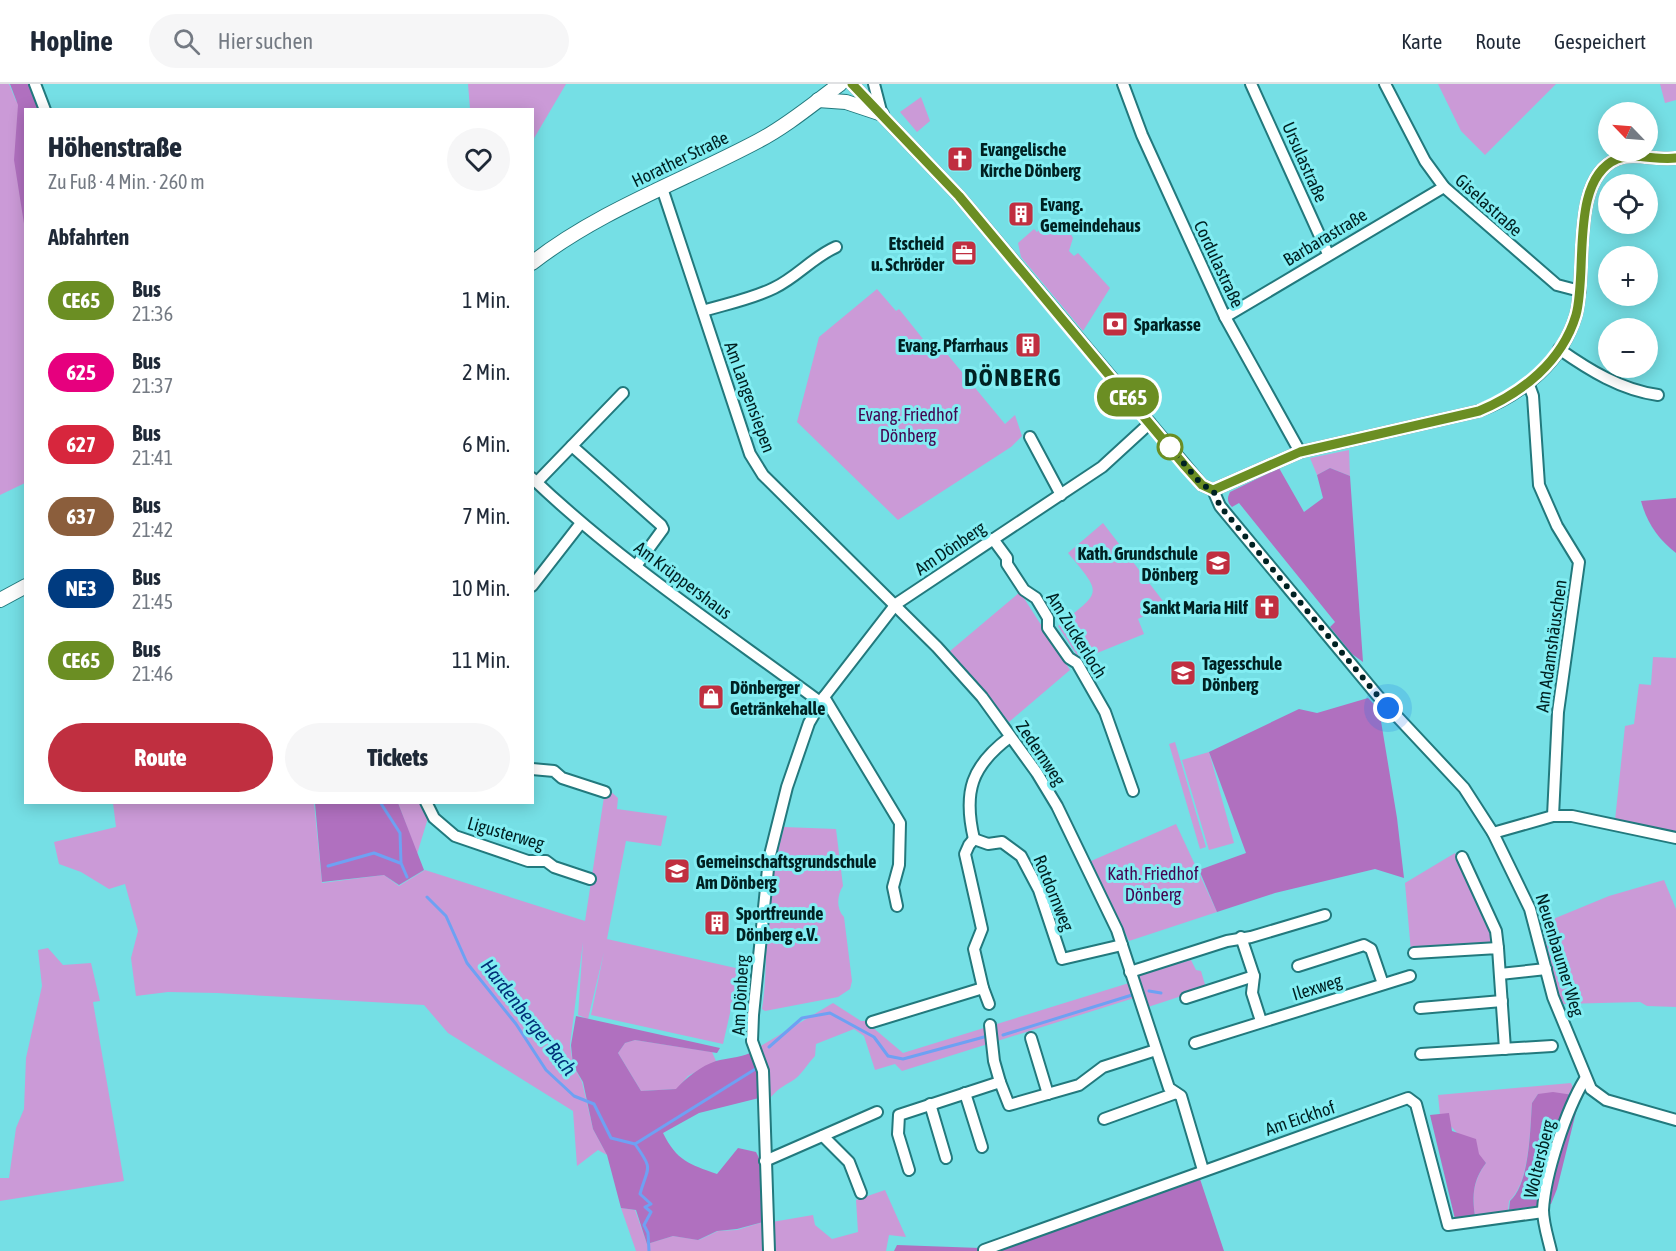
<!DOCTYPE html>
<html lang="de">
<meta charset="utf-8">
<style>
body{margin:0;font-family:"Asap Condensed",sans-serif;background:#f6f6f7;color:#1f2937;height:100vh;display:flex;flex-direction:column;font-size:22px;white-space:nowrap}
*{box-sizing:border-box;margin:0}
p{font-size:20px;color:#747a83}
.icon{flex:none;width:33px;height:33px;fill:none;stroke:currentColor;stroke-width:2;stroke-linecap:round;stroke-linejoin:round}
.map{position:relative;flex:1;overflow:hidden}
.panel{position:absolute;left:24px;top:24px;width:510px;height:696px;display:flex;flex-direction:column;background:#fff;border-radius:0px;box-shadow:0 3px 15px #0003}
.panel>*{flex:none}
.badge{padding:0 12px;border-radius:20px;font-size:21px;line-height:39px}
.needle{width:39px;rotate:295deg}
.fabs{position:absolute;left:1598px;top:18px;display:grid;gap:12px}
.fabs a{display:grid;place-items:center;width:60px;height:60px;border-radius:50%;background:#fff;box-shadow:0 3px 15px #0003;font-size:30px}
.you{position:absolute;width:30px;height:30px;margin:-15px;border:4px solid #fff;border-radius:50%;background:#1a73e8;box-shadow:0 0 0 9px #1a73e833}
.map>.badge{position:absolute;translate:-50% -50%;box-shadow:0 0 0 3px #fff}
h2{padding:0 24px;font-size:22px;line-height:54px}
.round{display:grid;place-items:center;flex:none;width:63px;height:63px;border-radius:32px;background:#f6f6f7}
.summary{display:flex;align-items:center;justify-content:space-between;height:102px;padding:0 24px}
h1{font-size:28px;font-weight:800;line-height:45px}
.button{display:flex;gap:12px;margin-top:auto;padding:12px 24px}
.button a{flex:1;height:69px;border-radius:36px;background:#c02f40;color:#fff;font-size:24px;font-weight:800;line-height:69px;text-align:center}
.button a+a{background:#f6f6f7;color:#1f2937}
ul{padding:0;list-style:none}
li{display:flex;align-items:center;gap:18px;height:72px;padding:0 24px}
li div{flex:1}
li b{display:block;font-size:22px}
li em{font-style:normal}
li .badge{min-width:66px;font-weight:700;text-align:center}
header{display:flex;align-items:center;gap:36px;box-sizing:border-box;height:84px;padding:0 30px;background:#fff;border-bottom:2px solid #e0e1e3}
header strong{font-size:28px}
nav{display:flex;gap:33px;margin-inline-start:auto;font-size:21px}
.search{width:420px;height:54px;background:#f6f6f7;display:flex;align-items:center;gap:15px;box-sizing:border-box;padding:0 21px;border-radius:33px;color:#747a83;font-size:22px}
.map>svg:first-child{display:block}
</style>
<header>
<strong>Hopline</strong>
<div class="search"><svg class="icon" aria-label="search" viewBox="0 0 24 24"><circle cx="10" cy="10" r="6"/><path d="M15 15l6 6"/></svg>Hier suchen</div>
<nav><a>Karte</a><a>Route</a><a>Gespeichert</a></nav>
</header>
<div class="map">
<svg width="1676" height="1167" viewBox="0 0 1676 1167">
<rect width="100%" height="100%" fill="#75dfe5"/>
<g fill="#cb9ad7">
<polygon points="0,0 9,0 16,17 26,26 25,399 0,411"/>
<polygon points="468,0 566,0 533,56 532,26 470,25"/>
<polygon points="1438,0 1556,0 1485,71 1461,47"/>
<polygon points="1660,0 1676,0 1676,16 1665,19"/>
<polygon points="921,13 930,37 917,48 900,28"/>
<polygon points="1044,142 1067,144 1073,154 1069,167 1074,172 1078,169 1110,204 1083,247 1021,173 1018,159 1034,145 1037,148"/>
<polygon points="877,205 896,227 899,225 935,270 942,264 1005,340 1015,331 1022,352 1011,363 898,436 797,338 819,253"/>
<polygon points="1349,366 1350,392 1330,384 1317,391 1310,374"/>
<path d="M1103,439L1166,521L1138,535L1144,550L1080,576L1058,542C1101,507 1104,512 1068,469Z"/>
<polygon points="1020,508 1070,586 1009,638 950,567"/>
<polygon points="1653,573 1676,574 1676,750 1615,736 1625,642 1634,640 1639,600 1651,601"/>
<polygon points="1175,658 1206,763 1200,765 1169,660"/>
<polygon points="1209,668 1234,759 1209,766 1182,676"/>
<polygon points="608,705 618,714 617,725 667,732 661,762 626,757 607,855 740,885 723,960 591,931 604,868 588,935 578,931 583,858 570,961 573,981 582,998 593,1045 607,1071 598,1066 577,1082 573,1027 448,949 424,921 217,909 168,908 136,912 131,874 138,847 125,800 109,805 81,788 59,780 54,758 116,743 113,719 314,719 322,799 384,791 399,802 425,786 585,837 604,713"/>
<polygon points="398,719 421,719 428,734 417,770"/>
<polygon points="1176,740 1217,828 1129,857 1091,777"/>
<path d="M784,743L836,745L843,802C837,811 836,825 844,833L852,897L850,905L838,913L765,927L762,925C767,895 765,865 768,836C770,804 776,774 784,743Z"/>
<polygon points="1455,769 1492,849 1494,862 1411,868 1405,799"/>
<polygon points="1664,796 1676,825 1676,923 1647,922 1640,918 1561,920 1541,840 1609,812"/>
<polygon points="48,864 63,881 91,879 100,917 93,918 124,1097 0,1117 0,1094 9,1094 16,1044 24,1025 26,974 42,902 38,866"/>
<polygon points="1191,876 1196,886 1201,887 1206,904 1148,923 1138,891"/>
<path d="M1129,899L1134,914L902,987L895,980L875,986L864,952L854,945L816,960L815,972C808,979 800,993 792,997C782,1003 779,1004 770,1014L759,963L833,919L861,937H865L903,969Z"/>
<polygon points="635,956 712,968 716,977 688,992 677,1005 641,1007 618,969 625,959"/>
<path d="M1571,999L1574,1006L1569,1010H1538L1532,1019C1530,1045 1530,1099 1509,1117L1508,1126L1475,1132C1472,1111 1473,1097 1486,1079L1440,1031L1438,1011Z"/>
<polygon points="885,1106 906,1153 889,1151 886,1167 774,1167 772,1138 813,1131 815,1141 832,1155 858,1148 856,1116"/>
<polygon points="621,1124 635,1126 647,1160 673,1152 699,1156 718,1147 737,1146 763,1138 765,1167 636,1167"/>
</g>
<g fill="#b070bf">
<polygon points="10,0 31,0 41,25 26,26 25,146 14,76 18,21"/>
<path d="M1279,384L1304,428L1323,414L1317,391L1330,384L1350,392L1363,578L1352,570L1330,543L1335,538L1239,419L1232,423C1227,418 1227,414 1230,408Z"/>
<path d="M1676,414V469C1658,455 1647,439 1641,417Z"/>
<polygon points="1368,614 1379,625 1397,734 1404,794 1375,785 1275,809 1217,828 1199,786 1246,769 1209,668 1299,625 1317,629"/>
<polygon points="315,719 398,719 424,786 399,801 384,791 322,798"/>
<path d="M576,932L720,964L717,969L635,956L625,959L618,969L641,1007L676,1005C687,993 701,982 716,977C727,974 738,974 750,969L758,987L759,1014L699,1029L663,1049C677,1077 689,1080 717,1090L738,1064L756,1068L760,1076L763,1138L737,1145L717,1147L698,1156L673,1152L647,1160L636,1126L621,1124L607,1071L593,1045L583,998L573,981L571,961Z"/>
<path d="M1553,1008L1580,1012L1557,1105L1551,1120L1509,1126L1510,1117C1530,1099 1530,1046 1532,1019L1538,1010Z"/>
<path d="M1449,1029L1452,1047L1476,1055L1479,1070L1486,1079C1473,1096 1472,1111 1475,1132L1455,1135L1430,1031Z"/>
<polygon points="1199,1092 1224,1167 999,1167"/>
<polygon points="897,1161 980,1164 983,1167 894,1167"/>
</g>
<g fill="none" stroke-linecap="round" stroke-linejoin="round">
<g stroke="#6ea1f3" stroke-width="3">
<polyline points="380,718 400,749 401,779 407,793"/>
<polyline points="328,782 374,769 400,779"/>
<path d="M427,813L446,832L467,879L516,940L546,986L574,1012L594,1020L611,1054L635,1060C654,1087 648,1081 640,1110L651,1120L645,1123L651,1128L644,1141L648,1149L649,1167"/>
<polyline points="1149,907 1161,909"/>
<polyline points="1003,951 1132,911"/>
<polyline points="769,963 802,934 830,929 874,953 888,972 903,975 984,953"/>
<polyline points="635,1060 757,984"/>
</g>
<defs>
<g id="minor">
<polyline points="35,0 45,26"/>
<polyline points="852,0 959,112 1176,370 1202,401 1213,406 1220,422 1377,611 1464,704 1493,749 1530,825 1553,913 1591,1005 1606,1016 1676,1036"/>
<polyline points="874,0 881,27"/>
<polyline points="1123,0 1142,51 1225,233 1300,368"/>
<polyline points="1251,0 1328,170"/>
<polyline points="1385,0 1425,77 1444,103 1557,201 1580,207"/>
<polyline points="662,104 750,370 763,391 937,563 982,613 1037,689 1057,722 1117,846 1169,1004 1181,1012 1203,1086"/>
<path d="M703,227C726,220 752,215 774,204C797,193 813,173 836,163"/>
<polyline points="1225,233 1444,103"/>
<path d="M1559,265C1589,286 1621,306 1658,311"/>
<polyline points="1529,301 1533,312 1539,401 1557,442 1579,478 1558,628 1553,732"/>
<polyline points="1030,353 1061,411"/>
<polyline points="572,362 661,441 663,445 636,482"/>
<path d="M532,394C620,478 723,546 820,618"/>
<polyline points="537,398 623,309"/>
<path d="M1213,406L1300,368L1479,327C1523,310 1562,278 1576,231C1588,188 1569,95 1617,75C1635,68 1657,77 1676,74"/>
<polyline points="993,455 1007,474 1007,480 1024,506 1036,514 1048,534 1048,544 1069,574 1077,579 1105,628 1133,707"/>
<polyline points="532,502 581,439"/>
<polyline points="824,613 900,739 899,781 893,803 897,822"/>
<polyline points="532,685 554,687 562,694 605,708"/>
<polyline points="426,718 434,734 455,752 528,777 546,777 554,783 590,795"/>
<polyline points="1493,749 1553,732 1572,732 1676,754"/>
<polyline points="974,755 988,760 1002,758 1021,772 1039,806 1062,875 1122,861"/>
<polyline points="974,755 969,761 965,770 982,845 974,865 983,904 989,920"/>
<path d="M974,755C963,708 971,682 1010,653"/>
<polyline points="1462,773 1496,847 1498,864"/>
<polyline points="1241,853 1254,892 1252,909 1261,937"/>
<polyline points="1414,869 1498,864 1505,965"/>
<polyline points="1298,882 1364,861 1371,865 1383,900"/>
<polyline points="1130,888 1227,857 1251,853 1325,831"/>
<polyline points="1500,890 1546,885"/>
<polyline points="1186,914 1254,892"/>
<polyline points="1420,924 1502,917"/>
<polyline points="872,938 983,904"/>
<polyline points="990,941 994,977 1000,998"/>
<polyline points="1031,954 1048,1010"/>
<polyline points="1195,959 1410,892"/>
<polyline points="1421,970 1552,962"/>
<polyline points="965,1009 982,1063"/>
<polyline points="930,1020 946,1074"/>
<polyline points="1104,1035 1176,1009"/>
<polyline points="823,1052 849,1078 861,1109"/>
<polyline points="765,1077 877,1028"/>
<polyline points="909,1086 898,1050 899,1031 1000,998 1009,1021 1079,1001 1103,983 1156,966"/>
<polyline points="984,1166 1408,1014 1416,1020 1448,1141 1543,1128"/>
<polyline points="769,1167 763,987 752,957 753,931 769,775 787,703 809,639 824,613 896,520 1102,383 1150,339"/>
<path d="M1551,1167C1548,1154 1543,1139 1543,1126C1545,1090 1566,1026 1585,995"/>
</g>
<g id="major">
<polyline points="818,16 846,18 882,30"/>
<path d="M532,179C600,126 683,97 758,57C787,42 814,19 840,0"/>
<polyline points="0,516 26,502"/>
</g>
</defs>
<use href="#minor" stroke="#22797d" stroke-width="14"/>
<use href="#major" stroke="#22797d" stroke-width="16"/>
<use href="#minor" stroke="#fff" stroke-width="10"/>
<use href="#major" stroke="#fff" stroke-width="14"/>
</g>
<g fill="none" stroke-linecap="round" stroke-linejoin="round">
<defs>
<path id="line" d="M852,0L959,112L1185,382L1202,401L1213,406L1300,368L1479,327C1522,309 1562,278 1576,231C1588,188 1569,95 1617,75C1635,68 1657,77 1676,74"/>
</defs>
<use href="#line" stroke="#fff" stroke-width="14"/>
<use href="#line" stroke="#6b8e23" stroke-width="9"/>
<polyline stroke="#002122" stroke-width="6" stroke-dasharray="0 10.8" points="1170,363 1202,401 1213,406 1220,422 1388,624"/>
</g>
<defs>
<symbol id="church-square" viewBox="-11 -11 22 22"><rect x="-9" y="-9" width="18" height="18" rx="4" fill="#c02f40" stroke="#82edf2"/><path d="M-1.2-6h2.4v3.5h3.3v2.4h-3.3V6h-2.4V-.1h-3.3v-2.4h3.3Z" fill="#fff"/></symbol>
<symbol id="building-square" viewBox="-11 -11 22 22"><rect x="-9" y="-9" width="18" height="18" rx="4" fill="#c02f40" stroke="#82edf2"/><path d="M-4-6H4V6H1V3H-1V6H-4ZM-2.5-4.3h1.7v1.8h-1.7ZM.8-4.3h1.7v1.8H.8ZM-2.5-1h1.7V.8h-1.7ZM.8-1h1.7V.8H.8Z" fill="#fff"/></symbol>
<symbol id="office-square" viewBox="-11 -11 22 22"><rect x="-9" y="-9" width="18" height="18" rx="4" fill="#c02f40" stroke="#82edf2"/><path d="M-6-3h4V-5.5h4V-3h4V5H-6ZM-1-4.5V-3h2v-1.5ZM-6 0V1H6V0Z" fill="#fff"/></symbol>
<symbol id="bank-square" viewBox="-11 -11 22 22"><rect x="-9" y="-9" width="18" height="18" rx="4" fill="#c02f40" stroke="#82edf2"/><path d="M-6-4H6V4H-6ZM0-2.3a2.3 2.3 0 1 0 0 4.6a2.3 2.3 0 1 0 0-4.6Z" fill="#fff"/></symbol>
<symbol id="school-square" viewBox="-11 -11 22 22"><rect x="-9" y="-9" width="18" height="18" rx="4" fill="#c02f40" stroke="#82edf2"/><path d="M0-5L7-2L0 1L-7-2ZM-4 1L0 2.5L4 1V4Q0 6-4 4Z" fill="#fff"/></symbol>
<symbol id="shop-square" viewBox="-11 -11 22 22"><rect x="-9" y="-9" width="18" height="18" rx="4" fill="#c02f40" stroke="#82edf2"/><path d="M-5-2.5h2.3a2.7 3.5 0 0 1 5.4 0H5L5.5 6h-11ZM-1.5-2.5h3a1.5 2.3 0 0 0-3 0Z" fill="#fff"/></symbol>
</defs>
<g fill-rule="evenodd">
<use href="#church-square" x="945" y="60" width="30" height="30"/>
<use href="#building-square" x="1006" y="115" width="30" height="30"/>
<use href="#office-square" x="949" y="154" width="30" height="30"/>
<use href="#bank-square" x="1100" y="225" width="30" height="30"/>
<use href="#building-square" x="1013" y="246" width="30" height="30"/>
<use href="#school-square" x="1203" y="464" width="30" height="30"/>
<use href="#church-square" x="1252" y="508" width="30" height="30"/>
<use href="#school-square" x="1168" y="574" width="30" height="30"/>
<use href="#shop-square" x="696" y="598" width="30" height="30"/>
<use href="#school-square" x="662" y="772" width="30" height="30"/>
<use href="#building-square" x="702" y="824" width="30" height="30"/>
</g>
<circle fill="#fff" stroke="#6b8e23" stroke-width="3" cx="1170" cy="363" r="12"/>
<g text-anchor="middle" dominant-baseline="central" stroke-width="6" stroke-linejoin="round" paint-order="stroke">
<g font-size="18" font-weight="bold" fill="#002122" stroke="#82edf2" text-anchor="start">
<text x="980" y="65">Evangelische<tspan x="980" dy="21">Kirche Dönberg</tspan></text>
<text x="1040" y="120">Evang.<tspan x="1040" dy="21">Gemeindehaus</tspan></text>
<text x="944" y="159" text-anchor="end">Etscheid<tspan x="944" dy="21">u. Schröder</tspan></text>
<text x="1134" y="240">Sparkasse</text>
<text x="1008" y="261" text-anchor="end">Evang. Pfarrhaus</text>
<text x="1198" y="469" text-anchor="end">Kath. Grundschule<tspan x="1198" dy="21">Dönberg</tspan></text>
<text x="1248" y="523" text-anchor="end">Sankt Maria Hilf</text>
<text x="1202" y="579">Tagesschule<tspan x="1202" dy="21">Dönberg</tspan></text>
<text x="730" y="603">Dönberger<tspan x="730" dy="21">Getränkehalle</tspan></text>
<text x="696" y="777">Gemeinschaftsgrundschule<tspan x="696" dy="21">Am Dönberg</tspan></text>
<text x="736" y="829">Sportfreunde<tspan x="736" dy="21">Dönberg e.V.</tspan></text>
</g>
<g font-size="18" fill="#002122" stroke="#82edf2">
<text transform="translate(680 75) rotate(-26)">Horather Straße</text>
<text transform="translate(1305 78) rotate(66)">Ursulastraße</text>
<text transform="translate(1489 121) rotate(42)">Giselastraße</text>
<text transform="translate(1325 153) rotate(-31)">Barbarastraße</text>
<text transform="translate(1219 180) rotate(65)">Cordulastraße</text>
<text transform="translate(750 313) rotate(70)">Am Langensiepen</text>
<text transform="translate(950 464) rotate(-34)">Am Dönberg</text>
<text transform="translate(683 496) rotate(37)">Am Krüppershaus</text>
<text transform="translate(1077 551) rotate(58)">Am Zuckerloch</text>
<text transform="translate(1551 562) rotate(-82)">Am Adamshäuschen</text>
<text transform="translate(1041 669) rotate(56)">Zedernweg</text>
<text transform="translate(506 749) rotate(16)">Ligusterweg</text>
<text transform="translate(1054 809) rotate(68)">Rotdornweg</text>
<text transform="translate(1560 871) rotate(73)">Neuenbaumer Weg</text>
<text transform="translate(1317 903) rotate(-17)">Ilexweg</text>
<text transform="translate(740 911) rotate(-87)">Am Dönberg</text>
<text transform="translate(1300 1034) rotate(-19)">Am Eickhof</text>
<text transform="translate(1539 1075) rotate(-76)">Woltersberg</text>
</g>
<g font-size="18" fill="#440551" stroke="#82edf2">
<text x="908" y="330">Evang. Friedhof<tspan x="908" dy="21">Dönberg</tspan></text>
<text x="1153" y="789">Kath. Friedhof<tspan x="1153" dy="21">Dönberg</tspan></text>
</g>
<g font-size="20" font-style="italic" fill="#023178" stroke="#82edf2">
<text transform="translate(529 933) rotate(52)">Hardenberger Bach</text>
</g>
<g font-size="24" font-weight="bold" letter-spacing="1.5" fill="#002122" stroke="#82edf2">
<text x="1013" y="293">DÖNBERG</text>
</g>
</g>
</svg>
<div class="fabs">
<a><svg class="needle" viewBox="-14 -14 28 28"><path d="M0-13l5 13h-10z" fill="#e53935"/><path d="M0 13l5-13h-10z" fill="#747a83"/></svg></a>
<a><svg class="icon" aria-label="locate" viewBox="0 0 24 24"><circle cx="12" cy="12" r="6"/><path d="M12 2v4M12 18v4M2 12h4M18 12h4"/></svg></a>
<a>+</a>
<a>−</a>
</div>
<div class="you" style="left:1388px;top:624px"></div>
<b class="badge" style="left:1128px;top:313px;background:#6b8e23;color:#fff">CE65</b>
<section class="panel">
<div class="summary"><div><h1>Höhenstraße</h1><p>Zu Fuß · 4 Min. · 260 m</p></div><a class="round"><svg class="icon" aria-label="heart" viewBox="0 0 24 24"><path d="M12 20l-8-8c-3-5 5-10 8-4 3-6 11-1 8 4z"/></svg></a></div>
<h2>Abfahrten</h2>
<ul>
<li><span class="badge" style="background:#6b8e23;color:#fff">CE65</span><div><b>Bus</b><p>21:36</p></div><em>1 Min.</em></li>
<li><span class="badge" style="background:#e6007e;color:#fff">625</span><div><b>Bus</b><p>21:37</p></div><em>2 Min.</em></li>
<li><span class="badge" style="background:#d7263d;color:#fff">627</span><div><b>Bus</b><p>21:41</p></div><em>6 Min.</em></li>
<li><span class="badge" style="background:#8b5e3c;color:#fff">637</span><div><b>Bus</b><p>21:42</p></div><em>7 Min.</em></li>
<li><span class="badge" style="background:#003b80;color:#fff">NE3</span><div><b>Bus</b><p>21:45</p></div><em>10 Min.</em></li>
<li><span class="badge" style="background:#6b8e23;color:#fff">CE65</span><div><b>Bus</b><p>21:46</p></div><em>11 Min.</em></li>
</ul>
<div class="button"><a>Route</a><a>Tickets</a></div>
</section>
</div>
